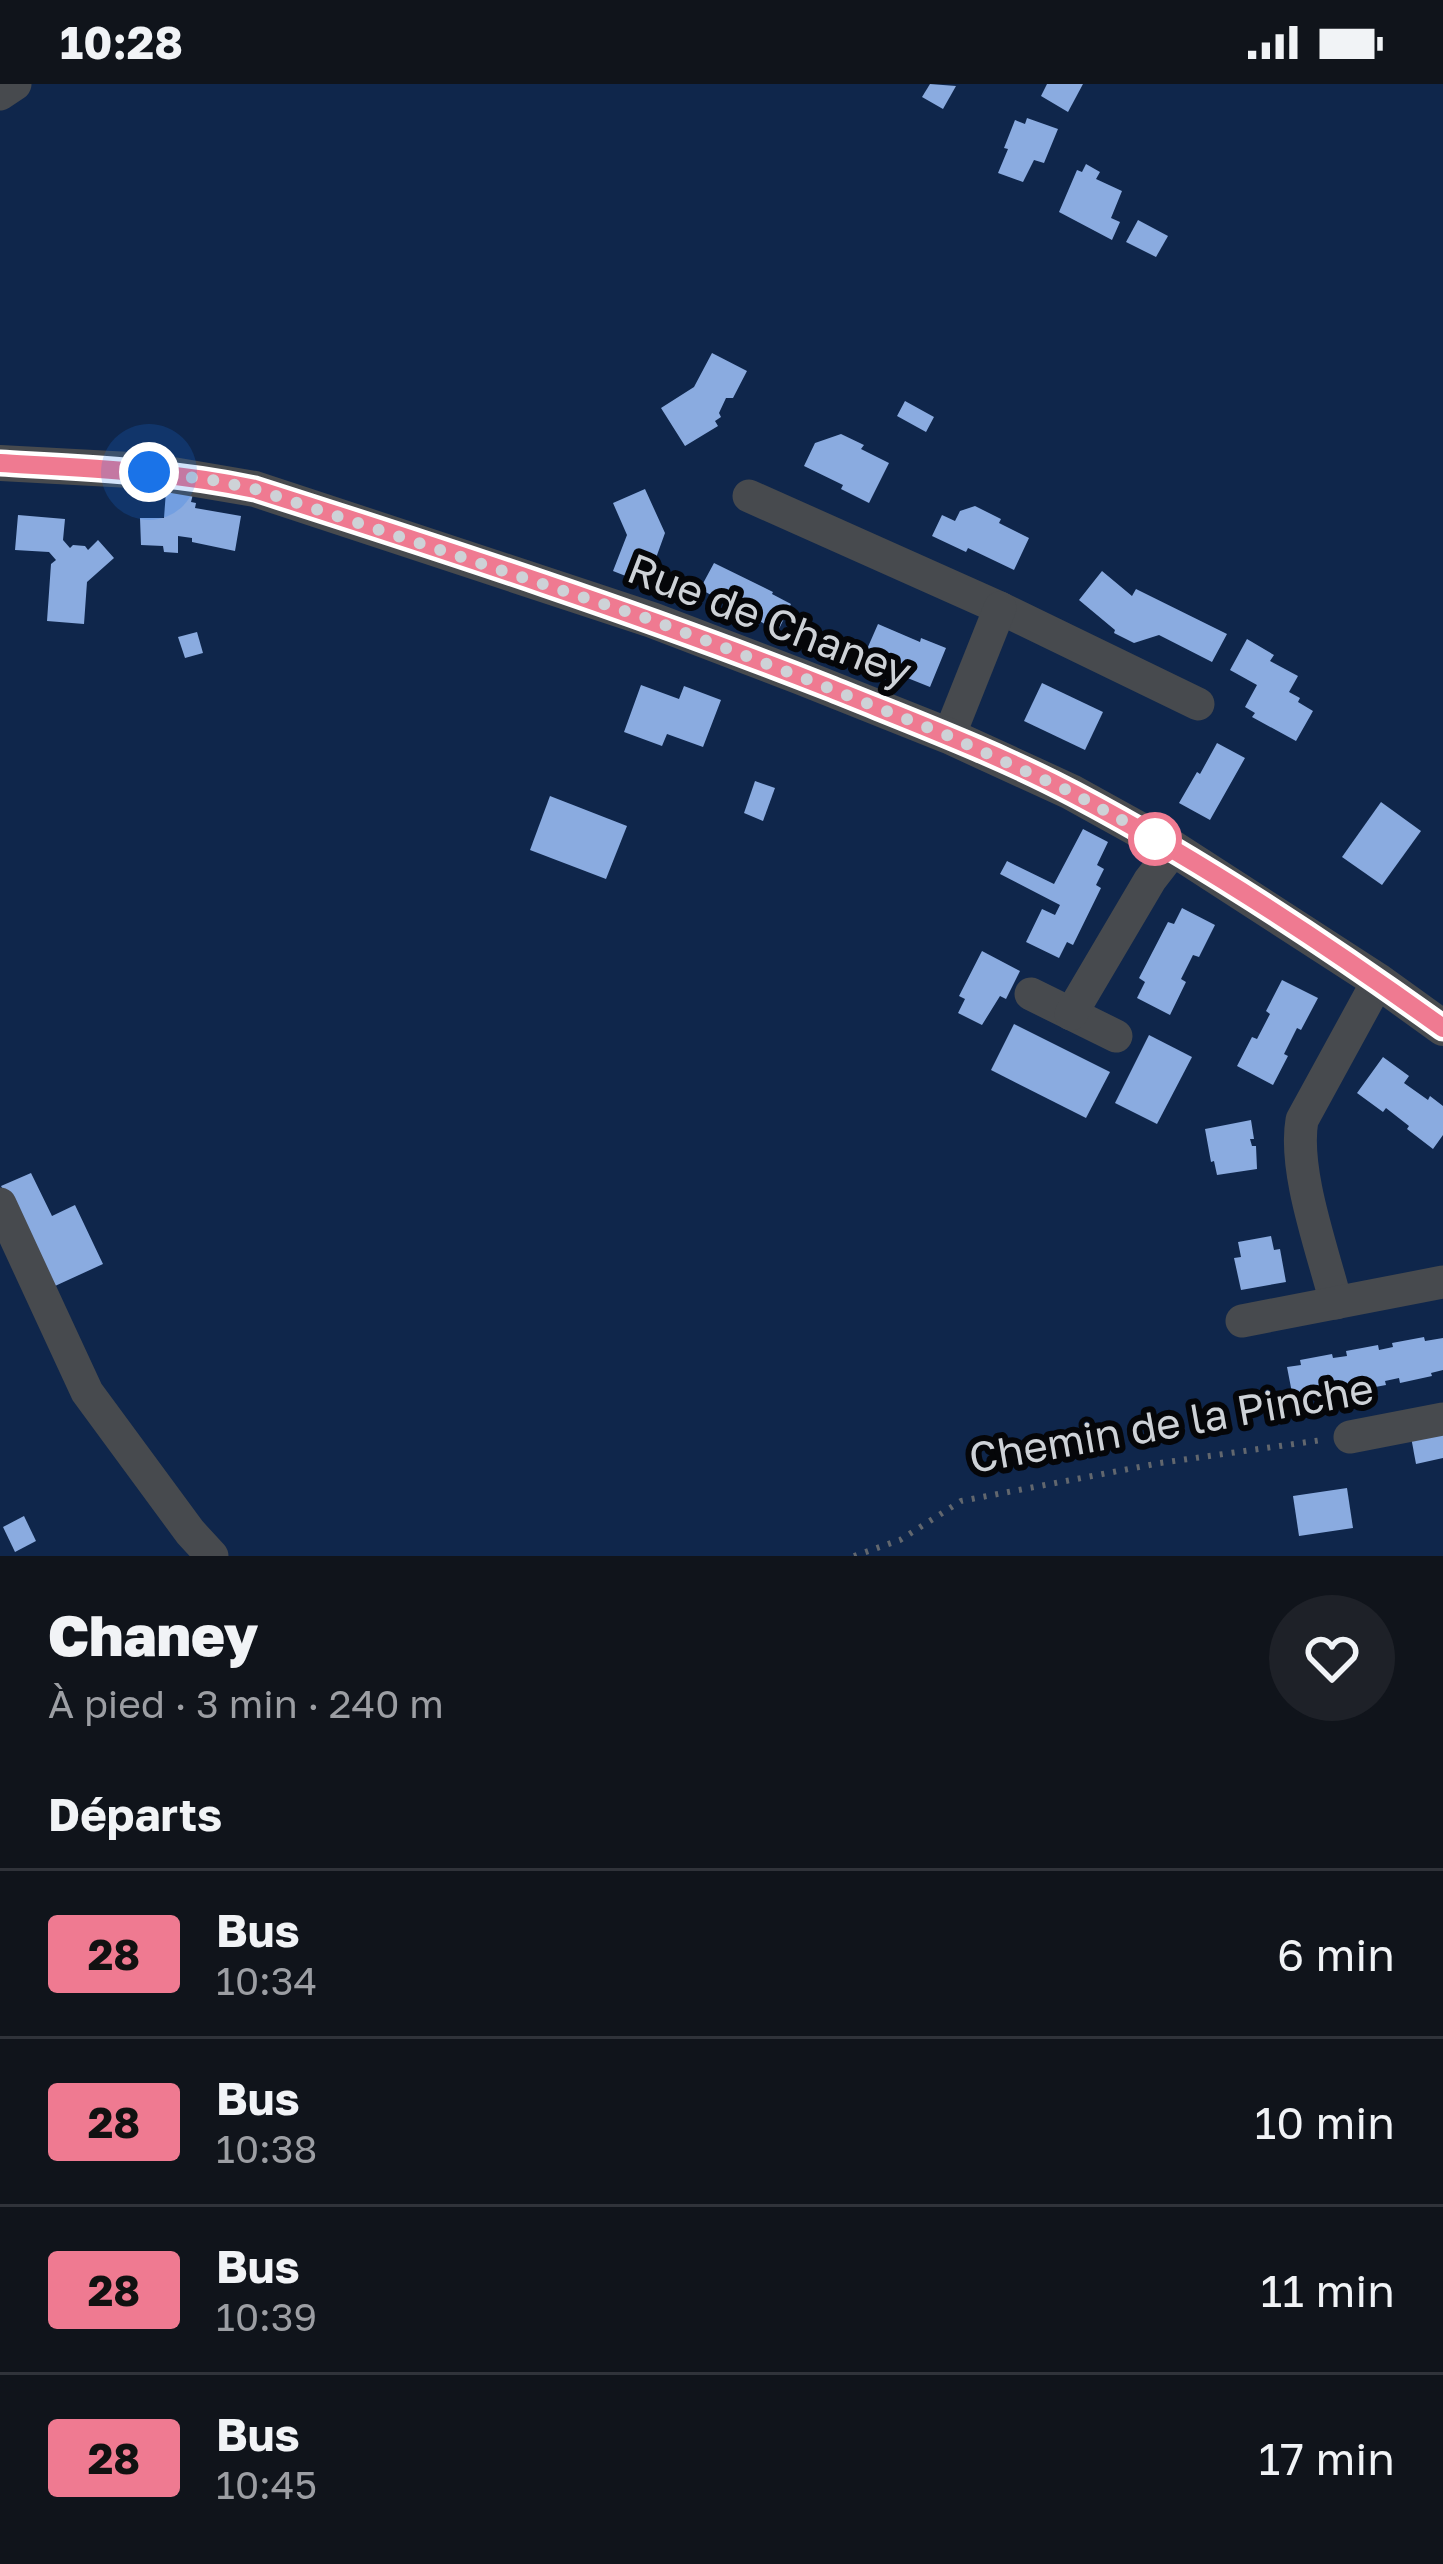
<!DOCTYPE html>
<html lang="fr">
<meta charset="utf-8">
<style>
body{margin:0;font-family:"Golos Text",sans-serif;background:#1e2128;color:#f1f3f6;height:100vh;display:flex;flex-direction:column;font-size:45px;white-space:nowrap}
*{box-sizing:border-box;margin:0}
p{font-size:39px;color:#9c9ea3}
.icon{flex:none;width:66px;height:66px;fill:none;stroke:currentColor;stroke-width:2;stroke-linecap:round;stroke-linejoin:round}
.map{position:relative;height:1472px;overflow:hidden}
.details{display:flex;flex-direction:column;background:#10141b;flex:1}
.details>*{flex:none}
.badge{padding:0 24px;border-radius:9px;font-size:42px;line-height:78px}
.you{position:absolute;width:60px;height:60px;margin:-30px;border:9px solid #fff;border-radius:50%;background:#1a73e8;box-shadow:0 0 0 18px #1a73e833}
.map>.badge{position:absolute;translate:-50% -50%;box-shadow:0 0 0 6px #fff}
h2{padding:0 48px;font-size:45px;line-height:108px}
.round{display:grid;place-items:center;flex:none;width:126px;height:126px;border-radius:63px;background:#1e2128}
.head{display:flex;align-items:center;justify-content:space-between;height:204px;padding:0 48px}
h1{font-size:57px;font-weight:800;line-height:90px}
ul{padding:0;list-style:none}
li{display:flex;align-items:center;gap:36px;height:168px;padding:0 48px;border-top:3px solid #30333a}
li div{flex:1}
li b{display:block;font-size:45px}
li em{font-style:normal}
li .badge{min-width:132px;font-weight:700;text-align:center}
.status{display:flex;justify-content:space-between;align-items:center;height:84px;padding:0 60px;background:#10141b;direction:ltr}
.status svg{height:33px;fill:currentColor}
.map>svg:first-child{display:block}
</style>
<div class="status"><b>10:28</b><svg viewBox="0 0 49 12"><path d="M0 12V9h3v3zM5 12V6h3v6zM10 12V3h3v9zM15 12V0h3v12zM26 1h20v11H26zM47 4h2v5h-2z"/></svg></div>
<div class="map">
<svg width="1443" height="1472" viewBox="0 0 1443 1472">
<rect width="100%" height="100%" fill="#161b24"/>
<rect fill="#0f264b" x="0" y="0" width="1443" height="1472"/>
<g fill="#8aabe0">
<polygon points="930,0 956,2 943,25 922,13"/>
<polygon points="1047,0 1083,0 1068,28 1041,12"/>
<polygon points="1027,34 1058,45 1044,79 1034,76 1023,98 998,89 1008,65 1004,64 1015,36 1025,40"/>
<polygon points="1086,80 1100,88 1096,95 1122,107 1111,134 1120,138 1112,156 1059,128 1077,86 1082,88"/>
<polygon points="1138,136 1168,152 1156,173 1126,158"/>
<polygon points="712,269 747,287 733,314 726,314 719,329 721,333 715,337 718,342 685,362 661,324 694,303"/>
<polygon points="905,317 934,333 926,348 897,332"/>
<polygon points="841,350 864,361 861,365 889,379 869,419 841,405 843,401 804,382 815,359"/>
<polygon points="645,405 665,449 652,485 646,484 641,498 613,487 627,451 613,419"/>
<polygon points="166,407 193,410 191,418 196,419 195,424 241,432 235,467 192,458 192,454 178,452 178,469 164,468 163,462 141,461 140,434 164,434"/>
<polygon points="975,422 1001,435 999,439 1029,454 1014,486 968,464 966,468 932,452 942,431 955,437 960,427"/>
<polygon points="18,431 65,435 63,456 70,464 73,461 85,462 88,466 98,456 114,474 87,498 84,540 47,537 51,480 56,476 49,468 15,466"/>
<polygon points="714,479 773,508 772,510 791,520 778,547 700,505"/>
<polygon points="1102,487 1132,512 1136,505 1227,550 1212,578 1159,551 1134,559 1114,549 1115,546 1079,516"/>
<polygon points="797,536 814,545 805,561 788,552"/>
<polygon points="878,540 920,558 921,554 946,564 930,603 905,593 906,590 864,572"/>
<polygon points="197,548 203,569 185,574 178,553"/>
<polygon points="1247,555 1274,571 1270,577 1298,592 1289,608 1300,614 1298,618 1313,627 1296,657 1252,633 1255,629 1245,623 1257,601 1230,586"/>
<polygon points="1042,599 1103,628 1085,666 1024,637"/>
<polygon points="641,601 679,615 684,602 721,616 703,663 667,650 662,662 624,648"/>
<polygon points="1217,659 1245,674 1210,736 1179,719 1197,688 1200,690"/>
<polygon points="755,697 775,704 763,737 744,729"/>
<polygon points="550,712 627,742 606,795 530,766"/>
<polygon points="1381,718 1421,747 1382,801 1342,773"/>
<polygon points="1083,745 1108,758 1097,781 1104,785 1096,801 1101,804 1073,861 1067,858 1059,874 1026,858 1042,825 1055,831 1060,821 1000,790 1007,777 1054,800"/>
<polygon points="1182,824 1215,841 1199,873 1193,871 1181,895 1186,898 1170,931 1137,914 1145,898 1139,894 1168,838 1174,840"/>
<polygon points="982,867 1020,887 1006,915 1000,912 982,941 958,929 965,915 959,912"/>
<polygon points="1282,896 1318,914 1301,946 1297,944 1284,970 1288,972 1273,1001 1237,982 1252,953 1257,955 1270,930 1266,927"/>
<polygon points="1014,940 1110,988 1086,1034 991,986"/>
<polygon points="1149,951 1192,973 1157,1040 1115,1019"/>
<polygon points="1383,973 1409,992 1404,999 1428,1016 1430,1012 1443,1022 1443,1051 1433,1065 1407,1045 1409,1042 1386,1024 1383,1028 1357,1009"/>
<polygon points="1251,1036 1254,1055 1250,1055 1252,1062 1256,1062 1257,1085 1217,1091 1214,1077 1211,1078 1205,1045"/>
<polygon points="31,1089 52,1132 75,1121 103,1180 55,1202 1,1102"/>
<polygon points="1271,1152 1274,1166 1280,1165 1286,1198 1241,1206 1234,1174 1241,1173 1238,1158"/>
<polygon points="1424,1253 1425,1257 1443,1254 1443,1286 1431,1289 1432,1292 1400,1299 1399,1294 1385,1297 1386,1301 1354,1307 1353,1303 1339,1306 1339,1309 1308,1316 1307,1311 1293,1314 1287,1283 1301,1281 1300,1276 1332,1270 1333,1274 1347,1272 1346,1267 1378,1261 1379,1266 1393,1263 1392,1259"/>
<polygon points="1443,1346 1443,1374 1416,1380 1411,1353"/>
<polygon points="1347,1404 1353,1444 1299,1452 1293,1412"/>
<polygon points="24,1432 36,1457 15,1468 3,1443"/>
</g>
<g fill="none" stroke-linecap="round" stroke-linejoin="round">
<polyline stroke="#62676e" stroke-width="6" stroke-dasharray="3 9" stroke-linecap="butt" points="854,1472 900,1456 961,1417 1160,1379 1322,1356"/>
<g stroke="#474a4e" stroke-width="33">
<polyline points="0,10 15,0"/>
<polyline points="749,412 1000,524 1198,620"/>
<polyline points="949,652 1000,524"/>
<polyline points="1031,910 1116,952"/>
<polyline points="1071,930 1150,796 1174,765"/>
<polyline points="0,1120 87,1308 190,1448 212,1472"/>
<path d="M1336,1219C1323,1167 1293,1087 1302,1036L1378,897"/>
<polyline points="1242,1237 1443,1198"/>
<polyline points="1350,1353 1443,1335"/>
</g>
<polyline stroke="#474a4e" stroke-width="36" points="0,379 149,387 255,405 652,536 801,593 949,652 1071,708 1174,765 1378,897 1443,944"/>
</g>
<g fill="none" stroke-linecap="round" stroke-linejoin="round">
<defs>
<path id="line" d="M0,379C86,384 171,387 255,405C449,467 642,530 832,605C913,638 996,669 1074,710C1203,778 1325,859 1443,944"/>
</defs>
<use href="#line" stroke="#fff" stroke-width="27"/>
<use href="#line" stroke="#ef7a91" stroke-width="18"/>
<polyline stroke="#ced2d7" stroke-width="12" stroke-dasharray="0 21.6" points="149,388 212,396 255,405 652,536 801,593 949,652 1071,708 1169,762 1155,755"/>
</g>
<circle fill="#fff" stroke="#ef7a91" stroke-width="6" cx="1155" cy="755" r="24"/>
<g text-anchor="middle" dominant-baseline="central" stroke-width="12" stroke-linejoin="round" paint-order="stroke">
<g font-size="42" fill="#ced2d7" stroke="#050609">
<text transform="translate(770 535) rotate(21)">Rue de Chaney</text>
<text transform="translate(1171 1338) rotate(-10)">Chemin de la Pinche</text>
</g>
</g>
</svg>
<div class="you" style="left:149px;top:388px"></div>
</div>
<section class="details">
<div class="head"><div><h1>Chaney</h1><p>À pied · 3 min · 240 m</p></div><a class="round"><svg class="icon" aria-label="heart" viewBox="0 0 24 24"><path d="M12 20l-8-8c-3-5 5-10 8-4 3-6 11-1 8 4z"/></svg></a></div>
<h2>Départs</h2>
<ul>
<li><span class="badge" style="background:#ef7a91;color:#111">28</span><div><b>Bus</b><p>10:34</p></div><em>6 min</em></li>
<li><span class="badge" style="background:#ef7a91;color:#111">28</span><div><b>Bus</b><p>10:38</p></div><em>10 min</em></li>
<li><span class="badge" style="background:#ef7a91;color:#111">28</span><div><b>Bus</b><p>10:39</p></div><em>11 min</em></li>
<li><span class="badge" style="background:#ef7a91;color:#111">28</span><div><b>Bus</b><p>10:45</p></div><em>17 min</em></li>
</ul>
</section>
